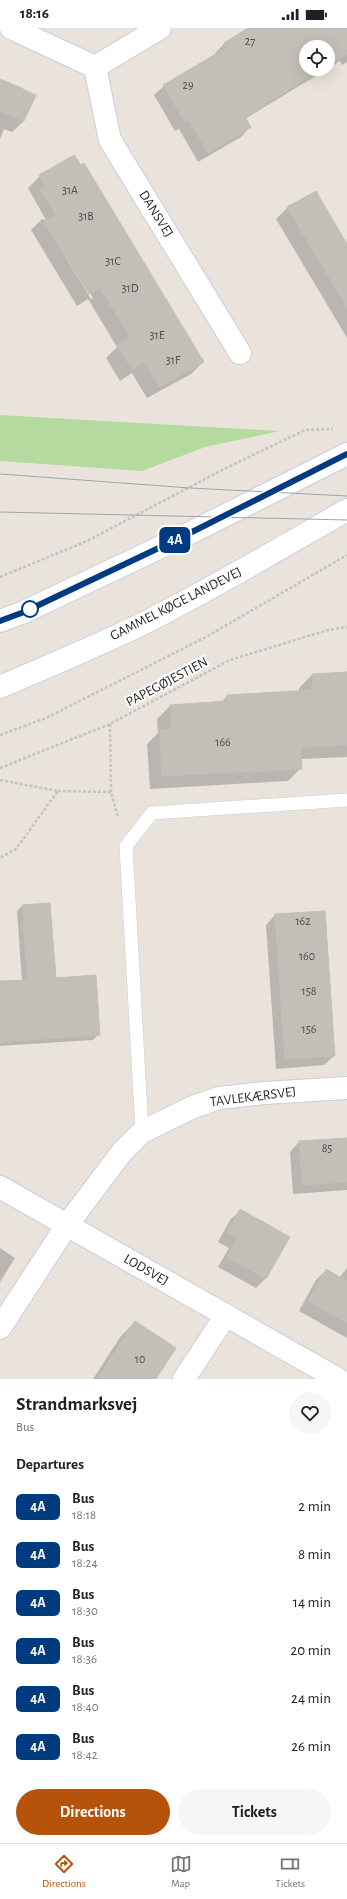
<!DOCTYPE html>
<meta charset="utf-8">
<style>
body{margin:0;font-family:"Alegreya Sans",sans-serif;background:#f6f6f6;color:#202124;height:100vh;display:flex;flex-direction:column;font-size:15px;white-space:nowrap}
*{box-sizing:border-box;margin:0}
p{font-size:13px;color:#757577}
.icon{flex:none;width:22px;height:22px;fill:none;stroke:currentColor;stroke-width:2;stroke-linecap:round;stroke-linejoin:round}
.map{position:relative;height:1351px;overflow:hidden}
.details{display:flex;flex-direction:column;background:#fff;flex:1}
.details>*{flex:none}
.badge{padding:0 8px;border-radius:6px;font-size:14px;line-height:26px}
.tools{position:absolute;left:299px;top:12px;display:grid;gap:8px}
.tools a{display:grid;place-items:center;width:36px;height:36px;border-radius:50%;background:#fff;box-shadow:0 4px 16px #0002;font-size:20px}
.map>.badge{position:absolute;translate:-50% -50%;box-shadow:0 0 0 2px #fff}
h2{padding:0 16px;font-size:15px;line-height:36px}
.round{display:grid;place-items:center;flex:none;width:42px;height:42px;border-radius:21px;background:#f6f6f6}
.headline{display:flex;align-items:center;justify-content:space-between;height:68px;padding:0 16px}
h1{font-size:19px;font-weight:700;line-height:30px}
.button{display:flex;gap:8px;margin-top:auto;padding:8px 16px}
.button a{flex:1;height:46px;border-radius:24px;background:#b45309;color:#fff;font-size:16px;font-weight:700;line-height:46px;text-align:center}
.button a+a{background:#f6f6f6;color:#202124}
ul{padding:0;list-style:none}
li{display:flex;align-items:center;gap:12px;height:48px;padding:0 16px}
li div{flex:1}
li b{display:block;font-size:15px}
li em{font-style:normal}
li .badge{min-width:44px;font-weight:700;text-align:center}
.status{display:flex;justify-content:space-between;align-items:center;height:28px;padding:0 20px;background:#fff;direction:ltr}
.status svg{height:11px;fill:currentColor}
.dock{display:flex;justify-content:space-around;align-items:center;height:56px;border-top:1px solid #e0e0e0;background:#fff;font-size:11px;color:#757577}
.dock a{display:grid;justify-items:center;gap:2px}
.dock .on{color:#b45309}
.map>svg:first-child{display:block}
</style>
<div class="status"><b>18:16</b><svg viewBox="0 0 49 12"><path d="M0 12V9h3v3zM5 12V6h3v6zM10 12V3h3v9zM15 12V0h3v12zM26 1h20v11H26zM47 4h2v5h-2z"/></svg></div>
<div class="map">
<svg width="347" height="1351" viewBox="0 0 347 1351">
<rect width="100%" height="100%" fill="#e9e3dc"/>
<polygon fill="#b5da9f" points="0,387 280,403 205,419 142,443 0,433"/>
<g fill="#0003" fill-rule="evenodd">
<polygon points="250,0 347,0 347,34 342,37 340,33 328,40 328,19 306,19 306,41 327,41 245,91 250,99 241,109 198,134 179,101 175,103 154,67 164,58 216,27 215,25 224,16"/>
<polygon points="0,51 23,60 24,93 12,104 4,101 0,111"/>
<path d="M67,132L203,334L191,346L147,370L132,345L120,353L106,330L117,319L88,271L77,278L31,202L42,191L46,192L28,160L40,148ZM57,215H59L93,270L91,271Z"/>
<polygon points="288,179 347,217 347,310 276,191"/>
<polygon points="347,645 347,729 301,731 301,740 288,753 150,761 147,716 158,705 157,691 170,678 221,675 227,668 299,664 299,660 312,647"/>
<polygon points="22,878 56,951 99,1006 93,1012 0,1018 0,954 22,953 17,883"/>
<polygon points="275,887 334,1028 324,1037 276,1041 266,897"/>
<polygon points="347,1111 347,1162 293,1166 290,1124 299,1114"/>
<polygon points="240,1183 288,1210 265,1251 256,1260 218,1239 229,1220 218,1214 230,1192"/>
<polygon points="0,1220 15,1230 0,1254"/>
<polygon points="347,1240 347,1310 299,1283 316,1252 326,1242 339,1250"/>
<polygon points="135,1294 155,1351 93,1351 121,1308"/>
</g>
<g fill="#c2beb8" stroke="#c4bfb6">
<polygon points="248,0 347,0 347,26 328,38 328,19 306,19 306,41 323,41 245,89 251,99 208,125 189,92 185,94 163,57 226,20 224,15"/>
<polygon points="0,51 36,67 24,93 0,83"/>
<polygon points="74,127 81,137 84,135 204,334 159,359 145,334 132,341 117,317 130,310 128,305 100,260 89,266 44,194 56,187 40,161 45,158 39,147"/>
<polygon points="316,163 347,216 347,279 287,179"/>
<polygon points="347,644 347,717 301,719 302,741 162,748 160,702 171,701 170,677 227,673 227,667 313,662 312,646"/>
<polygon points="50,875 56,950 96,947 100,1007 0,1014 0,953 28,952 22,877"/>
<polygon points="325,883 335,1028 285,1031 275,886"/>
<polygon points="347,1110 347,1154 302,1157 299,1113"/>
<polygon points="240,1181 290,1209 266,1251 227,1229 238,1210 227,1204"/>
<polygon points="326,1241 347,1253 347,1295 308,1273"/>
<polygon points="135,1293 176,1320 156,1351 97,1351"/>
</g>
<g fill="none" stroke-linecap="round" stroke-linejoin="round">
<defs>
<polyline id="service" points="142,1104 126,818 152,785 347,772"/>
<g id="minor">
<polyline points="11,0 95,39 160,0"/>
<polyline points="95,39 110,112 240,325"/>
<polyline points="0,1159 338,1351"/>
<polyline points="0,1300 67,1197 122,1124 142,1104 193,1079 219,1070 264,1065 347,1060"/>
<polyline points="184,1351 226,1287"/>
</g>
<g id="secondary">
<polyline points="0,593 24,584 184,508 347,426"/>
<path d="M0,659C48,638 95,619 142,596C212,561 279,521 347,482"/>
</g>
</defs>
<use href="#service" stroke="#cbced9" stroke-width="14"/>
<use href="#minor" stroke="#cbced9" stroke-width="24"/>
<use href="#secondary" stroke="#cbced9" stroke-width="24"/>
<g stroke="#c3c3c3" stroke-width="2.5" stroke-dasharray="3 2" stroke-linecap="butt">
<polyline points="0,549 87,513 226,440 305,402 333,401"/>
<polyline points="110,696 111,764"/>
<polyline points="0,707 46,690 206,609 347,527"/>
<polyline points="0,740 110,696 230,632 328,602 347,599"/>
<polyline points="0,752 58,763 16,821 0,830"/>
<polyline points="58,763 111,764 118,789"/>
</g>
<use href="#service" stroke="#fff" stroke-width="13"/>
<use href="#minor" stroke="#fff" stroke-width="22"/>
<use href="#secondary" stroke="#fff" stroke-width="22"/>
<g stroke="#a0a3b1" stroke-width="1">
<polyline points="0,446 190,460 347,468"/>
<polyline points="0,484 347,492"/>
</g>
</g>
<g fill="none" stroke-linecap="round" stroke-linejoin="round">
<defs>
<polyline id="line" points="0,593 24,584 184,508 347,426"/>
</defs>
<use href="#line" stroke="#fff" stroke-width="9"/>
<use href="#line" stroke="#003b80" stroke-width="6"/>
</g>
<circle fill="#fff" stroke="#003b80" stroke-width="2" cx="30" cy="581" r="8"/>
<g text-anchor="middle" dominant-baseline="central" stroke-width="4" stroke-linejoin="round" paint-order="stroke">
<g font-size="12" fill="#4f4e4d">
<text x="250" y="13">27</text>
<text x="188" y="57">29</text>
<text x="70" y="162">31A</text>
<text x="86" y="188">31B</text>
<text x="113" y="233">31C</text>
<text x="130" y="260">31D</text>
<text x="157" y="307">31E</text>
<text x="173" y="332">31F</text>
<text x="223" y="714">166</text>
<text x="303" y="893">162</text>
<text x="307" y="928">160</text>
<text x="309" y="963">158</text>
<text x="309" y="1001">156</text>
<text x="327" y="1120">85</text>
<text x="140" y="1331">10</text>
</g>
<g font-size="14" fill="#292929" stroke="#fff">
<text transform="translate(156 186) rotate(58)">DANSVEJ</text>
<text transform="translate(176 576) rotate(-27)">GAMMEL KØGE LANDEVEJ</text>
<text transform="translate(167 654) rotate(-28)">PAPEGØJESTIEN</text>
<text transform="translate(253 1069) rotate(-7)">TAVLEKÆRSVEJ</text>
<text transform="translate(146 1242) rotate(30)">LODSVEJ</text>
</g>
</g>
</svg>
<div class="tools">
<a><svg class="icon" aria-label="locate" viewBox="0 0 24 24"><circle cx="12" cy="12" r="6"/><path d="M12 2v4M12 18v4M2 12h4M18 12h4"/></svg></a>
</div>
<b class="badge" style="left:175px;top:512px;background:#003b80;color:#fff">4A</b>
</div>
<section class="details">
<div class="headline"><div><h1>Strandmarksvej</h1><p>Bus</p></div><a class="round"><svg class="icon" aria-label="heart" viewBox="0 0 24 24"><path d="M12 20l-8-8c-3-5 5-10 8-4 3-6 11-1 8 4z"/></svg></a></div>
<h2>Departures</h2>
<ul>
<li><span class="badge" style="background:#003b80;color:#fff">4A</span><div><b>Bus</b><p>18:18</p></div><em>2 min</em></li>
<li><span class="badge" style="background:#003b80;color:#fff">4A</span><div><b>Bus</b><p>18:24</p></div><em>8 min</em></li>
<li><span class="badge" style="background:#003b80;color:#fff">4A</span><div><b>Bus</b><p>18:30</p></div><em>14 min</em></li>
<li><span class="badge" style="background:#003b80;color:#fff">4A</span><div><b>Bus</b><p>18:36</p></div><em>20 min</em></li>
<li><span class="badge" style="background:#003b80;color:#fff">4A</span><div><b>Bus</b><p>18:40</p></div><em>24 min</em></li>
<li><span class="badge" style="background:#003b80;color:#fff">4A</span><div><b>Bus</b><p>18:42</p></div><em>26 min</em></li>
</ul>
<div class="button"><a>Directions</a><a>Tickets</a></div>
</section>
<nav class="dock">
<a class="on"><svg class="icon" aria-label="directions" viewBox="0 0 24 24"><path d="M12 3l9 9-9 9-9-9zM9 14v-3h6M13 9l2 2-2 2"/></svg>Directions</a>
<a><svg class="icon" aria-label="map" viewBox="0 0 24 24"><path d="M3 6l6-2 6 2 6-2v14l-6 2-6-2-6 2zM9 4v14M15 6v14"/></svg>Map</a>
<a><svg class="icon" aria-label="tickets" viewBox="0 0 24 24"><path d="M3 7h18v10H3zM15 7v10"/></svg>Tickets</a>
</nav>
